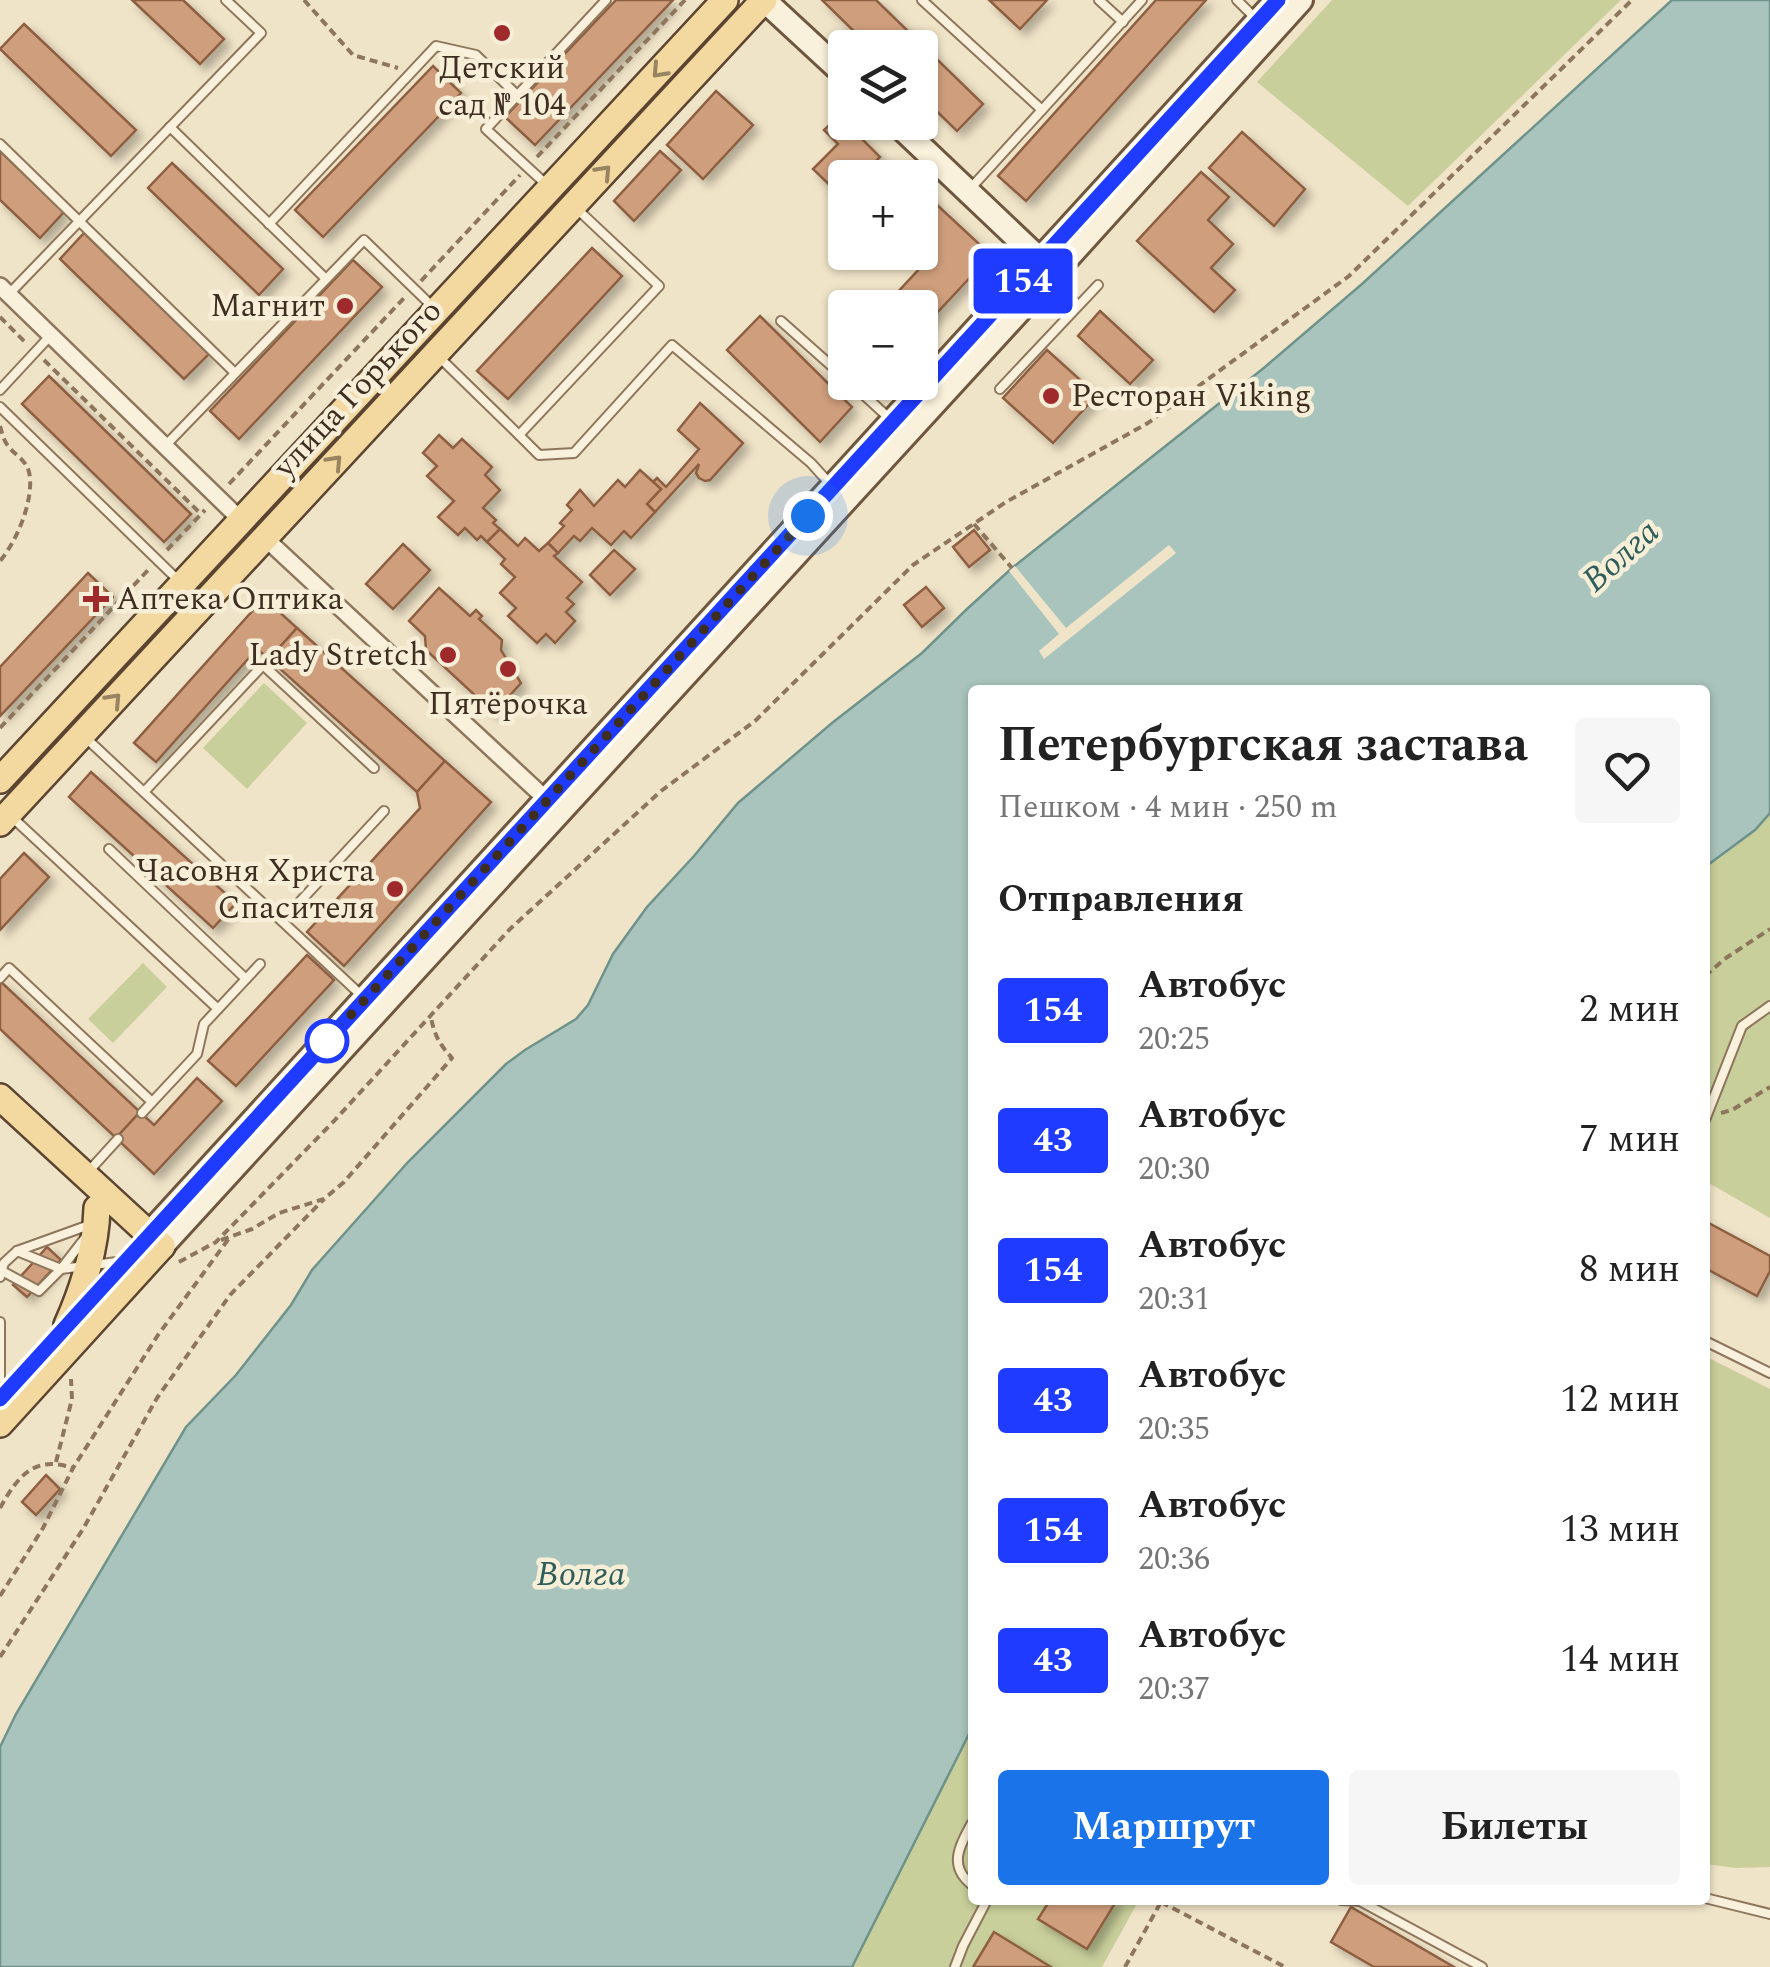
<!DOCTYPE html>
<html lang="ru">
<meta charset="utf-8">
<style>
body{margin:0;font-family:Spectral,serif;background:#f6f6f6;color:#222;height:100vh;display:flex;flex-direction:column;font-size:38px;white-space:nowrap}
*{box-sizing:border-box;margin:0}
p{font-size:32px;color:#767676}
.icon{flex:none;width:55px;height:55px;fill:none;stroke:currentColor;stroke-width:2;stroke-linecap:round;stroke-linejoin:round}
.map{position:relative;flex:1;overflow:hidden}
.details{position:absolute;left:968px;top:685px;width:742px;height:1220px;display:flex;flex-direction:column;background:#fff;border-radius:10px;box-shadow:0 2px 8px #0004}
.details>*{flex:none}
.badge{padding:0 20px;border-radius:8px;font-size:35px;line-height:65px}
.fabs{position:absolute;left:828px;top:30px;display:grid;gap:20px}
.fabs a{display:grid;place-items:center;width:110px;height:110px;border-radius:10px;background:#fff;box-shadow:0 2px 8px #0004;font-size:50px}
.you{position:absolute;width:50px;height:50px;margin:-25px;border:8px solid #fff;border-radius:50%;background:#1a73e8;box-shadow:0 0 0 15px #1a73e833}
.map>.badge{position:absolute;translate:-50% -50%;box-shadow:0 0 0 5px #fff}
h2{padding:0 30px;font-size:38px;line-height:90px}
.round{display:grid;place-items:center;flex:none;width:105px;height:105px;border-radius:10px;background:#f6f6f6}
.head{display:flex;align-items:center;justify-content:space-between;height:170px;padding:0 30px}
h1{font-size:48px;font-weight:700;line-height:75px}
.button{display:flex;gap:20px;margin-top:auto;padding:20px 30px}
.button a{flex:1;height:115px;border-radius:10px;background:#1a73e8;color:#fff;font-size:40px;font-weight:700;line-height:115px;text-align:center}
.button a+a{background:#f6f6f6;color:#222}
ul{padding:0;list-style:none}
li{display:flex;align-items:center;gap:30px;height:130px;padding:0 30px}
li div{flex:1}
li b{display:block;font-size:38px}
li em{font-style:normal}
li .badge{min-width:110px;font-weight:700;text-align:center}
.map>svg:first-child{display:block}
</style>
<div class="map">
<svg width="1770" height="1967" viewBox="0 0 1770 1967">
<defs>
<filter id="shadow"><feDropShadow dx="6" dy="6" stdDeviation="5" flood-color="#0004"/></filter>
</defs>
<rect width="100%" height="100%" fill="#f0e4c8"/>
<g fill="#c9cf9b">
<polygon points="1332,0 1621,0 1408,206 1257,82"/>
<polygon points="264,683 307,723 247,789 203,748"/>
<polygon points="1770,813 1770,1218 1707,1182 1705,867 1755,830"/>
<polygon points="143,963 167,987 113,1043 88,1019"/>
<polygon points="1705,1356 1770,1389 1770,1867 1736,1868 1705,1864"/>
<polygon points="972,1728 972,1900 1139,1900 1102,1967 852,1967"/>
</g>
<polygon fill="#a9c4bc" stroke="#6f938a" stroke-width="2.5" points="1672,0 1770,0 1770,813 1755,830 1705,867 1705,690 972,690 972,1728 852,1967 0,1967 0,1747 16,1714 186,1427 236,1375 291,1305 312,1270 408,1162 506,1064 525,1050 576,1019 588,1005 613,954 647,907 694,856 738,803 832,723 922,653 967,609 1012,568 1265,367 1362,284"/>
<polygon fill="#f0e4c8" points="1169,545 1176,553 1044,659 1039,651 1059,634 1009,571 1015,566 1066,628"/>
<g fill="#cf9f7d" stroke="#8d5f41" stroke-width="2.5" filter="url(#shadow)">
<polygon points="132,0 183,0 224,39 200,64"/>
<polygon points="616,0 673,0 535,145 505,117"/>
<polygon points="822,0 876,0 983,104 957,131 920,95 920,48 871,48"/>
<polygon points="989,0 1047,0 1020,29"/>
<polygon points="1156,0 1206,0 1026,201 998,176"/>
<polygon points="24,24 136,130 111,156 0,49"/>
<polygon points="433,66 461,93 323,237 295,210"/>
<polygon points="716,91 753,125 703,179 667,145"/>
<polygon points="839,116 880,157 859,178 845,178 845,192 841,196 813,169 838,144 824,130"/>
<polygon points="1242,132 1305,189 1274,226 1209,168"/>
<polygon points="0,151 64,212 40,238 0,200"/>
<polygon points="660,151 681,170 634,221 614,201"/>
<polygon points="172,163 283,269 259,295 148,188"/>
<polygon points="1201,172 1229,197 1208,220 1233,244 1211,268 1235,290 1214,312 1137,241"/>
<polygon points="922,191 991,255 920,331 920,308 883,308 932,255 920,243 920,194"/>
<polygon points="84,233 209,354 184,379 60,259"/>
<polygon points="592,248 622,276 508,399 477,371"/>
<polygon points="353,260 382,287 239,439 210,411"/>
<polygon points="1100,311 1153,360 1130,384 1078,336"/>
<polygon points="760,316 852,407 820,442 727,350"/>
<polygon points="1047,350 1097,395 1053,443 1003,398"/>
<polygon points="49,376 191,514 164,542 22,404"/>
<polygon points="700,403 743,443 710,480 705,481 699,478 696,473 699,464 655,512 647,504 661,489 653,482 657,478 666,487 699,449 678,430"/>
<polygon points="439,435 453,448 462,439 492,467 485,475 500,490 483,508 496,520 493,523 500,529 487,542 481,536 477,540 465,528 458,535 438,517 454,501 427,476 437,466 423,453"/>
<polygon points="640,470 661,489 647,504 655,512 631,538 624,531 611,545 592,528 580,541 574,536 558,553 548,543 564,526 560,523 572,510 567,505 580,490 594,506 618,480 625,487"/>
<polygon points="500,529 518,546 525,538 539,551 548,543 558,553 554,556 582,582 567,598 574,604 566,612 575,621 555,643 546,634 537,643 508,616 516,608 500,593 515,577 501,564 505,559 487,542"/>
<polygon points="974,530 990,550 969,567 953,547"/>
<polygon points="403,544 430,570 393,609 366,584"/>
<polygon points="614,550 635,569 610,595 590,575"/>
<polygon points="88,573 113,597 0,716 0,667"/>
<polygon points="926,587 944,608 922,627 904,605"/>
<polygon points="439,588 470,616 476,610 482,616 479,619 502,640 501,650 521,683 494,713 426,650 425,636 409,621"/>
<polygon points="264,598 297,628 269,659 257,649 156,762 134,743"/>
<polygon points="297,628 445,761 417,792 269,659"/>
<polygon points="445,761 491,802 344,966 307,932 420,808 417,792"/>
<polygon points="91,772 236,903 213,928 69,797"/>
<polygon points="24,853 49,877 0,930 0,879"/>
<polygon points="307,955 334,980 236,1086 208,1061"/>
<polygon points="0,981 140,1112 116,1138 0,1029"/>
<polygon points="197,1078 222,1101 154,1174 116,1138 140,1112 154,1125"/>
<polygon points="1705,1221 1770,1256 1770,1271 1757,1296 1705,1268"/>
<polygon points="47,1247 61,1260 27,1297 13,1285"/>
<polygon points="46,1475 60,1489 36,1515 22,1502"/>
<polygon points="1050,1900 1117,1900 1087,1949 1038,1919"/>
<polygon points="1351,1907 1454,1967 1374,1967 1331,1942"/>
<polygon points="994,1932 1051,1967 973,1967"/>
</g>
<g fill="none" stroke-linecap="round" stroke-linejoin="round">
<defs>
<g id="lane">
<polyline points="922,0 1042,110"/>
<polyline points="1099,0 1123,22"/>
<polyline points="1237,0 1255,18"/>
<polyline points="170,127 326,279"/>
<polyline points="0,144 235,373"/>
<polyline points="548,186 486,129 606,0"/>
<polyline points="970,189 1142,0"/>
<polyline points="269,224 436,46 476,55 517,95"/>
<polyline points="1055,278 1057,286 1078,305"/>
<polyline points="9,294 261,33 226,0"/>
<polyline points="781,321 845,378"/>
<polyline points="439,357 519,435 659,286 576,208"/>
<polyline points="850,382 890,419"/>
<polyline points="1000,389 1098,285"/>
<polyline points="0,390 51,335"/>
<polyline points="0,407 180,582"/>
<polyline points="519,435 539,455 574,453 672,345 811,463 830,484"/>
<polyline points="165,446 364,240 435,309"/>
<polyline points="87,739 362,996"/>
<polyline points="144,792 263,665 374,768"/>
<polyline points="13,818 218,1009"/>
<polyline points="109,849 246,979"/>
<polyline points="282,921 384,811"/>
<polyline points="0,978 9,968 152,1102"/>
<polyline points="142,1113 197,1054 204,1024 260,964"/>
<polyline points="1705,1120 1742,1026 1770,1006"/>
<polyline points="88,1172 118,1139"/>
<polyline points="17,1251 61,1269 125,1261"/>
<polyline points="2,1271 39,1291 61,1269 85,1238"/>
<polyline points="0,1277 4,1263 17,1251 92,1224"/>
<polyline points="0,1322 0,1378"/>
<polyline points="1705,1341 1770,1373"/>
<path d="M972,1823C959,1847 948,1866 972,1885"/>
<polyline points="1705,1898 1770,1914"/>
<polyline points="1341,1900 1360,1901 1482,1967"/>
<polyline points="955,1967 963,1946 987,1900"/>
</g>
<g id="street">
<polyline points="0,286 241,520"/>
<polyline points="265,538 547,800"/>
</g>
<g id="secondary">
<polyline points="764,0 845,75"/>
<polyline points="895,122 1052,271"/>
<polyline points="149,1234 1277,0"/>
<polyline points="162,1246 1054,273 1301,0"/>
</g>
<g id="primary">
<polyline points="0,780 725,0"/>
<polyline points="0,823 764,0"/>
<polyline points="0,1097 162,1246"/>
<path d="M67,1325C84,1287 96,1249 97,1208"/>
<polyline points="0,1424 162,1246"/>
</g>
</defs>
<use href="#lane" stroke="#8d765c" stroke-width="12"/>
<use href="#street" stroke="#8d765c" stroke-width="20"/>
<use href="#secondary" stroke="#6f573f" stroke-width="28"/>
<use href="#primary" stroke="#5b4430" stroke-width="30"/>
<g stroke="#8d765c" stroke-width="4" stroke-dasharray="8 5" stroke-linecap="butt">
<polyline points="304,0 353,55 398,68"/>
<polyline points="537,157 685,0"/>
<polyline points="421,281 520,175"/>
<polyline points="0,317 26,343"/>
<polyline points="44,360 201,514"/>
<path d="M0,426C2,433 4,442 9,447C16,456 26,460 29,472C35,498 17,541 0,561"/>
<polyline points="229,484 404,298"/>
<polyline points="974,524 1012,568"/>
<polyline points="167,550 205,510"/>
<polyline points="0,728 150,568"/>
<polyline points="1705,976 1726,958 1770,929"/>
<polyline points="1721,1113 1732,1110 1770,1087"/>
<path d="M221,1240L252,1229L279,1213L324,1199L344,1182L452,1058C440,1045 434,1035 431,1017"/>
<polyline points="179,1262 216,1242 334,1121 510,929 661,791 755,721 913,565 1006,502 1148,423 1349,276 1632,0"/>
<polyline points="56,1462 72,1399 71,1379"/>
<path d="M0,1508C18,1476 34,1455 73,1468"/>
<polyline points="0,1596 43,1528 73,1468 158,1335 230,1237"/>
<polyline points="0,1657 83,1529 157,1398 230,1295 324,1199"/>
<polyline points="1161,1902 1285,1967"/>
<polyline points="1125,1967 1162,1900"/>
</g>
<use href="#lane" stroke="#faf1dc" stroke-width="8"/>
<use href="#street" stroke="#faf1dc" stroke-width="15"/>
<use href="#secondary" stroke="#faf1dc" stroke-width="22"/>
<use href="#primary" stroke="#f3d9a0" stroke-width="25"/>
</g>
<defs><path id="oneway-chevron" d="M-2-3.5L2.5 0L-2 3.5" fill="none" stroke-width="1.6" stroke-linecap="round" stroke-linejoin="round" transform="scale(2.5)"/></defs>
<g stroke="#988460">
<use href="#oneway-chevron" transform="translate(659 71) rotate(133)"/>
<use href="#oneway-chevron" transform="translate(604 172) rotate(-47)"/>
<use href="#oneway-chevron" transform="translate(335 462) rotate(-47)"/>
<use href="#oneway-chevron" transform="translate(114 700) rotate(-47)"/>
</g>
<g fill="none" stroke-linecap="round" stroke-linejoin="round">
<defs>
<polyline id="line" points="0,1399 1278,0"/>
</defs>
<use href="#line" stroke="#fff" stroke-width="22"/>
<use href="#line" stroke="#1f3bff" stroke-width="15"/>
<polyline stroke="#3d2e20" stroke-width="10" stroke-dasharray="0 18" points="327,1041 808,516"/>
</g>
<g fill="#9e2a2b" stroke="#f7eed8" stroke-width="4">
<circle cx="502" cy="33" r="10"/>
<circle cx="345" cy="306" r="10"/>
<circle cx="1051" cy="396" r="10"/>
<path d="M91 584h10v10h10v10h-10v10h-10v-10h-10v-10h10z"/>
<circle cx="448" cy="655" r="10"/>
<circle cx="508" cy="669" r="10"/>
<circle cx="395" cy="889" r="10"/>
</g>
<circle fill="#fff" stroke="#1f3bff" stroke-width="5" cx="327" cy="1041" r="20"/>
<g text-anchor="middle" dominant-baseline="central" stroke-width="9" stroke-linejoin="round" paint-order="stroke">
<g font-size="32" fill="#3d2e20" stroke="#f7eed8" text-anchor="end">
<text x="502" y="68" text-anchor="middle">Детский<tspan x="502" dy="37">сад № 104</tspan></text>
<text x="325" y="306">Магнит</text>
<text x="1071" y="396" text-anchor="start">Ресторан Viking</text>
<text x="116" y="599" text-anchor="start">Аптека Оптика</text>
<text x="428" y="655">Lady Stretch</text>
<text x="508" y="704" text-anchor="middle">Пятёрочка</text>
<text x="375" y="871">Часовня Христа<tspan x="375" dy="37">Спасителя</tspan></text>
</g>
<g font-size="32" fill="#3d2e20" stroke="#f7eed8">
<text transform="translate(358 389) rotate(-47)">улица Горького</text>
</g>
<g font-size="35" font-style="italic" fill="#2f5d5a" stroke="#f7eed8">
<text transform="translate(1621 556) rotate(-42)">Волга</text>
<text x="581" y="1574">Волга</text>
</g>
</g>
</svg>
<div class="fabs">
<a><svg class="icon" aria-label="layers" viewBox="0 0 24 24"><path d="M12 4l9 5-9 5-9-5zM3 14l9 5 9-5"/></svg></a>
<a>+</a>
<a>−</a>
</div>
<div class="you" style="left:808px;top:516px"></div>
<b class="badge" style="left:1023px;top:281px;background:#1f3bff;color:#fff">154</b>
<section class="details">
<div class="head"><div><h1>Петербургская застава</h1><p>Пешком · 4 мин · 250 m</p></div><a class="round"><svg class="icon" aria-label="heart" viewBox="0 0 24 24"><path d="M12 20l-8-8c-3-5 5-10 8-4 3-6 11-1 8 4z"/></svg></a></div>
<h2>Отправления</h2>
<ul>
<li><span class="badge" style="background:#1f3bff;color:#fff">154</span><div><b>Автобус</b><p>20:25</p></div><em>2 мин</em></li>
<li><span class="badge" style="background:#1f3bff;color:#fff">43</span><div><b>Автобус</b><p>20:30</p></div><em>7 мин</em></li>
<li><span class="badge" style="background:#1f3bff;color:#fff">154</span><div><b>Автобус</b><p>20:31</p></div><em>8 мин</em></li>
<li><span class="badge" style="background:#1f3bff;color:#fff">43</span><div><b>Автобус</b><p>20:35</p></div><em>12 мин</em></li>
<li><span class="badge" style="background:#1f3bff;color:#fff">154</span><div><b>Автобус</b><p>20:36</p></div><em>13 мин</em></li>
<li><span class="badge" style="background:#1f3bff;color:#fff">43</span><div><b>Автобус</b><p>20:37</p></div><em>14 мин</em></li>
</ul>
<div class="button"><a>Маршрут</a><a>Билеты</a></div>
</section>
</div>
